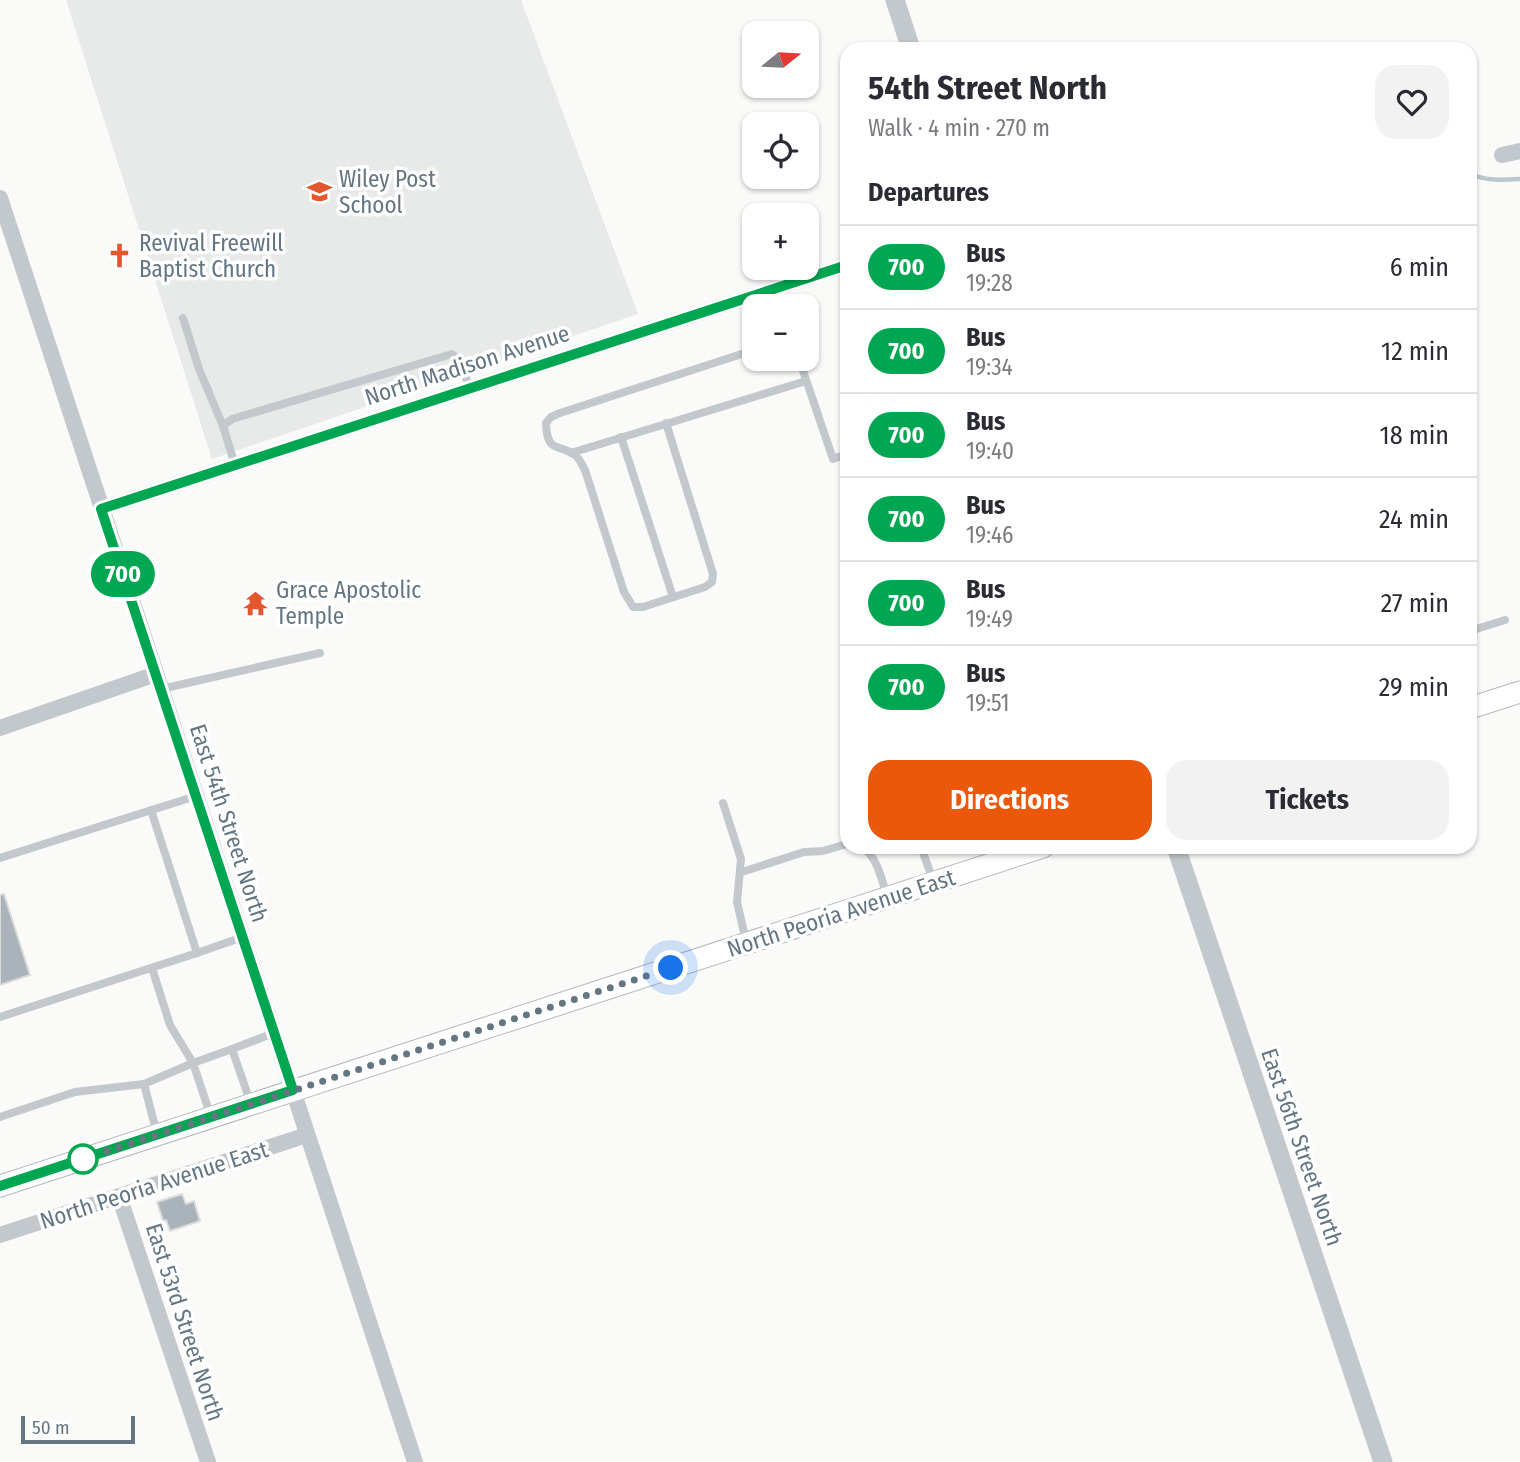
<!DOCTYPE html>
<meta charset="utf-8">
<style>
body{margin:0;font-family:"Fira Sans Condensed",sans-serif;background:#f2f2f3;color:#2b2b33;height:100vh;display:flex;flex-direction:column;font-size:26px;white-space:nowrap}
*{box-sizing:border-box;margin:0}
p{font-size:23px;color:#7c7c81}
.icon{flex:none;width:38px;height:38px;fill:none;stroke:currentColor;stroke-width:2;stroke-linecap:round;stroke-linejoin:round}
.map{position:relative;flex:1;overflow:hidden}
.sheet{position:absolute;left:840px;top:42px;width:637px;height:812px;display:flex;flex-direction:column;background:#fff;border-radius:21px;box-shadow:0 2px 5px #0004}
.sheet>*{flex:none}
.badge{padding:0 14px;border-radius:23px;font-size:24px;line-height:46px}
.needle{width:46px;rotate:72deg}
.tools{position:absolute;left:742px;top:21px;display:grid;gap:14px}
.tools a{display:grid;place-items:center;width:77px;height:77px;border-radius:14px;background:#fff;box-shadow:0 2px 5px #0004;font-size:35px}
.scale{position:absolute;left:21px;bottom:18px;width:114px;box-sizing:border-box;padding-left:7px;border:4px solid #657683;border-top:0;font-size:19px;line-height:24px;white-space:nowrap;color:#657683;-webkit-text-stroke:5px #fff;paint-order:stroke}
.you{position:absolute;width:35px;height:35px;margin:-18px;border:5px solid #fff;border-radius:50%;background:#1a73e8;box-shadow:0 0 0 10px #1a73e833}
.map>.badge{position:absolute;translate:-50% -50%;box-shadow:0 0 0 4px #fff}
h2{padding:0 28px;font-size:26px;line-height:63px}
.round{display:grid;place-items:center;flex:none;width:74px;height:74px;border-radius:21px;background:#f2f2f3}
.overview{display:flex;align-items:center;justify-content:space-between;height:119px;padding:0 28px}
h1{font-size:33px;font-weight:700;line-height:52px}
.cta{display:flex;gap:14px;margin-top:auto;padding:14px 28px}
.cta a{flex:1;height:80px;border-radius:21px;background:#ea580c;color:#fff;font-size:28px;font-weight:700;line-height:80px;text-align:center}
.cta a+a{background:#f2f2f3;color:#2b2b33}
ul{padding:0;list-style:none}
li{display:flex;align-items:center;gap:21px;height:84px;padding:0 28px;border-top:2px solid #e1e1e2}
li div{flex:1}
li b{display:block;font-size:26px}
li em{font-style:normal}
li .badge{min-width:77px;font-weight:700;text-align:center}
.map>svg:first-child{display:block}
</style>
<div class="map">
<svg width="1520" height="1462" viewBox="0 0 1520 1462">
<rect width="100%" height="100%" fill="#fafaf8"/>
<polygon fill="#e8e9e9" points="66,0 521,0 638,314 212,459"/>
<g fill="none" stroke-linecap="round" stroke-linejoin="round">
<path stroke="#bbc7cb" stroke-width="4.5" d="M1470,174C1486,181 1503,180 1520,179"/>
</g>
<g fill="#aab3b9" stroke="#dcdcda" stroke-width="2">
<polygon points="4,894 30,975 0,985 0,895"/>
<polygon points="182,1194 186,1204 194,1201 200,1221 170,1231 166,1220 163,1221 157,1202"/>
</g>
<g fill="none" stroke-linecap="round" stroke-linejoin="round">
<defs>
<g id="secondary">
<polyline points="1470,708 1520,692"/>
<polyline points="0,1186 1043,847"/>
</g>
</defs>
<use href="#secondary" stroke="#b3babf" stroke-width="23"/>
<g stroke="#c3c8cc" stroke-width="8">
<polyline points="774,289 780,306"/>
<polyline points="183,318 199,369 223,426"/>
<polyline points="799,359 833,459 847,454"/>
<path d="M666,423L713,574L712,582L705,587L643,607H633L624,592L585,470C582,465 580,459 575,455C558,443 547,454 546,423L551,417L560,413L754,350"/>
<polyline points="621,437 673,597"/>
<polyline points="571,453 806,381"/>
<polyline points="235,465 223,426 232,419 452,354 459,360 470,388"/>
<polyline points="1470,631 1505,620"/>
<polyline points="161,689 320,653"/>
<polyline points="723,803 741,859 737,902 746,941"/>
<polyline points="151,810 197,953 243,937"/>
<path d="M862,847C878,858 881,878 887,896"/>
<polyline points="921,847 933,880"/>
<polyline points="0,858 196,796"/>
<polyline points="742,872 804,852 823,851 847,844"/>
<polyline points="152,968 170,1025 193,1063 144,1084 157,1134"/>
<polyline points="0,1017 197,953"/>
<polyline points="251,1104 232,1049 274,1033"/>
<polyline points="0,1117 75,1092 144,1084"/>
<polyline points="211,1117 193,1063 232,1049"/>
</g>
<g stroke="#c3c8cc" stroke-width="16">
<polyline points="1502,155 1520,151"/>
<polyline points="0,198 415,1462"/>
<polyline points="101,509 847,265"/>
<polyline points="0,728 156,674"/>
<polyline points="119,1196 208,1462"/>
<polyline points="0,1235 307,1135"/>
</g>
<g stroke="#c3c8cc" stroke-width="19">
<polyline points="895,0 911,49"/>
<polyline points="1176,847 1383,1462"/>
</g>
<use href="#secondary" stroke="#fff" stroke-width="21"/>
</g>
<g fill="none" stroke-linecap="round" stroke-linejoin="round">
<defs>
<polyline id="line" points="0,1186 293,1090 101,509 847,265"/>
</defs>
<use href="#line" stroke="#fff" stroke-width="16"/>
<use href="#line" stroke="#00a651" stroke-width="10"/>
<polyline stroke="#657683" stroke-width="7" stroke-dasharray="0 12.6" points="83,1159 671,968"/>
</g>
<defs>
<symbol id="school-bare" viewBox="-9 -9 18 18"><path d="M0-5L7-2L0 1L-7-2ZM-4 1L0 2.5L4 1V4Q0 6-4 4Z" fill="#e4572e" stroke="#fff" stroke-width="2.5" paint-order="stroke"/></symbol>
<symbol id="church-bare" viewBox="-9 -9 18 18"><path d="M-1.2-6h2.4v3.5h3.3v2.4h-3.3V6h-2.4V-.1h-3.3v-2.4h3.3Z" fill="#e4572e" stroke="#fff" stroke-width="2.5" paint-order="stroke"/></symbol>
<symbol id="temple-bare" viewBox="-9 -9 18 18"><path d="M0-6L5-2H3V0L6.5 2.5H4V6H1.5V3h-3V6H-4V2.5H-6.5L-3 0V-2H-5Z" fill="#e4572e" stroke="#fff" stroke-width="2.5" paint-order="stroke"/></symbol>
</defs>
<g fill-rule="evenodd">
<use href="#school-bare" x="302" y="174" width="35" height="35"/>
<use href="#church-bare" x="102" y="238" width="35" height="35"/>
<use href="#temple-bare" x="238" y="586" width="35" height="35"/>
</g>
<circle fill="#fff" stroke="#00a651" stroke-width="3.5" cx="83" cy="1159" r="14"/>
<g text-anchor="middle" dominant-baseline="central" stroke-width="7" stroke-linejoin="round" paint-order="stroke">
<g font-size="23" fill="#657683" stroke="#fff" text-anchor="start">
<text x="339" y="179">Wiley Post<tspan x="339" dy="26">School</tspan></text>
<text x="139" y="243">Revival Freewill<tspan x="139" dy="26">Baptist Church</tspan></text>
<text x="276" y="590">Grace Apostolic<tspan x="276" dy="26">Temple</tspan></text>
</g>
<g font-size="23" fill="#657683" stroke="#fff">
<text transform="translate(467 365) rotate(-18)">North Madison Avenue</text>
<text transform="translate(229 823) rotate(72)">East 54th Street North</text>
<text transform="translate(841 913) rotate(-18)">North Peoria Avenue East</text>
<text transform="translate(1302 1147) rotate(71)">East 56th Street North</text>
<text transform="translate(154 1185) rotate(-18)">North Peoria Avenue East</text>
<text transform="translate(185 1322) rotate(72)">East 53rd Street North</text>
</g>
</g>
</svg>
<div class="tools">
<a><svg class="needle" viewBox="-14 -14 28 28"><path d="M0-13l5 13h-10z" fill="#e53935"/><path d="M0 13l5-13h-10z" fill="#7c7c81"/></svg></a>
<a><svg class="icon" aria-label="locate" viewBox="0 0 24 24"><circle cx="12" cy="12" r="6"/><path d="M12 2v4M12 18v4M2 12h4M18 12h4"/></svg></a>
<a>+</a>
<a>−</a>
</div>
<div class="scale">50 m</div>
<div class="you" style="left:671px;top:968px"></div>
<b class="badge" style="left:123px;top:574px;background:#00a651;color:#fff">700</b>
<section class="sheet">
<div class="overview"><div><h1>54th Street North</h1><p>Walk · 4 min · 270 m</p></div><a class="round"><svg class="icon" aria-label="heart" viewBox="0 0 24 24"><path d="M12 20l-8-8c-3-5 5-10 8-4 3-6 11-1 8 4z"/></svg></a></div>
<h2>Departures</h2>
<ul>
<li><span class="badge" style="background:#00a651;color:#fff">700</span><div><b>Bus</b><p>19:28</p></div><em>6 min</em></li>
<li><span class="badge" style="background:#00a651;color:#fff">700</span><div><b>Bus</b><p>19:34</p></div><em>12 min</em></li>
<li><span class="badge" style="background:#00a651;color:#fff">700</span><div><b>Bus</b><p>19:40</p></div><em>18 min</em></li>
<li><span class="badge" style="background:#00a651;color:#fff">700</span><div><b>Bus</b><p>19:46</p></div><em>24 min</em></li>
<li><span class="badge" style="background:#00a651;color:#fff">700</span><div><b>Bus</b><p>19:49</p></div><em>27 min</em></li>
<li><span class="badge" style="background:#00a651;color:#fff">700</span><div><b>Bus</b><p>19:51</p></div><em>29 min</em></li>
</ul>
<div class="cta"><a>Directions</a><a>Tickets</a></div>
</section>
</div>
